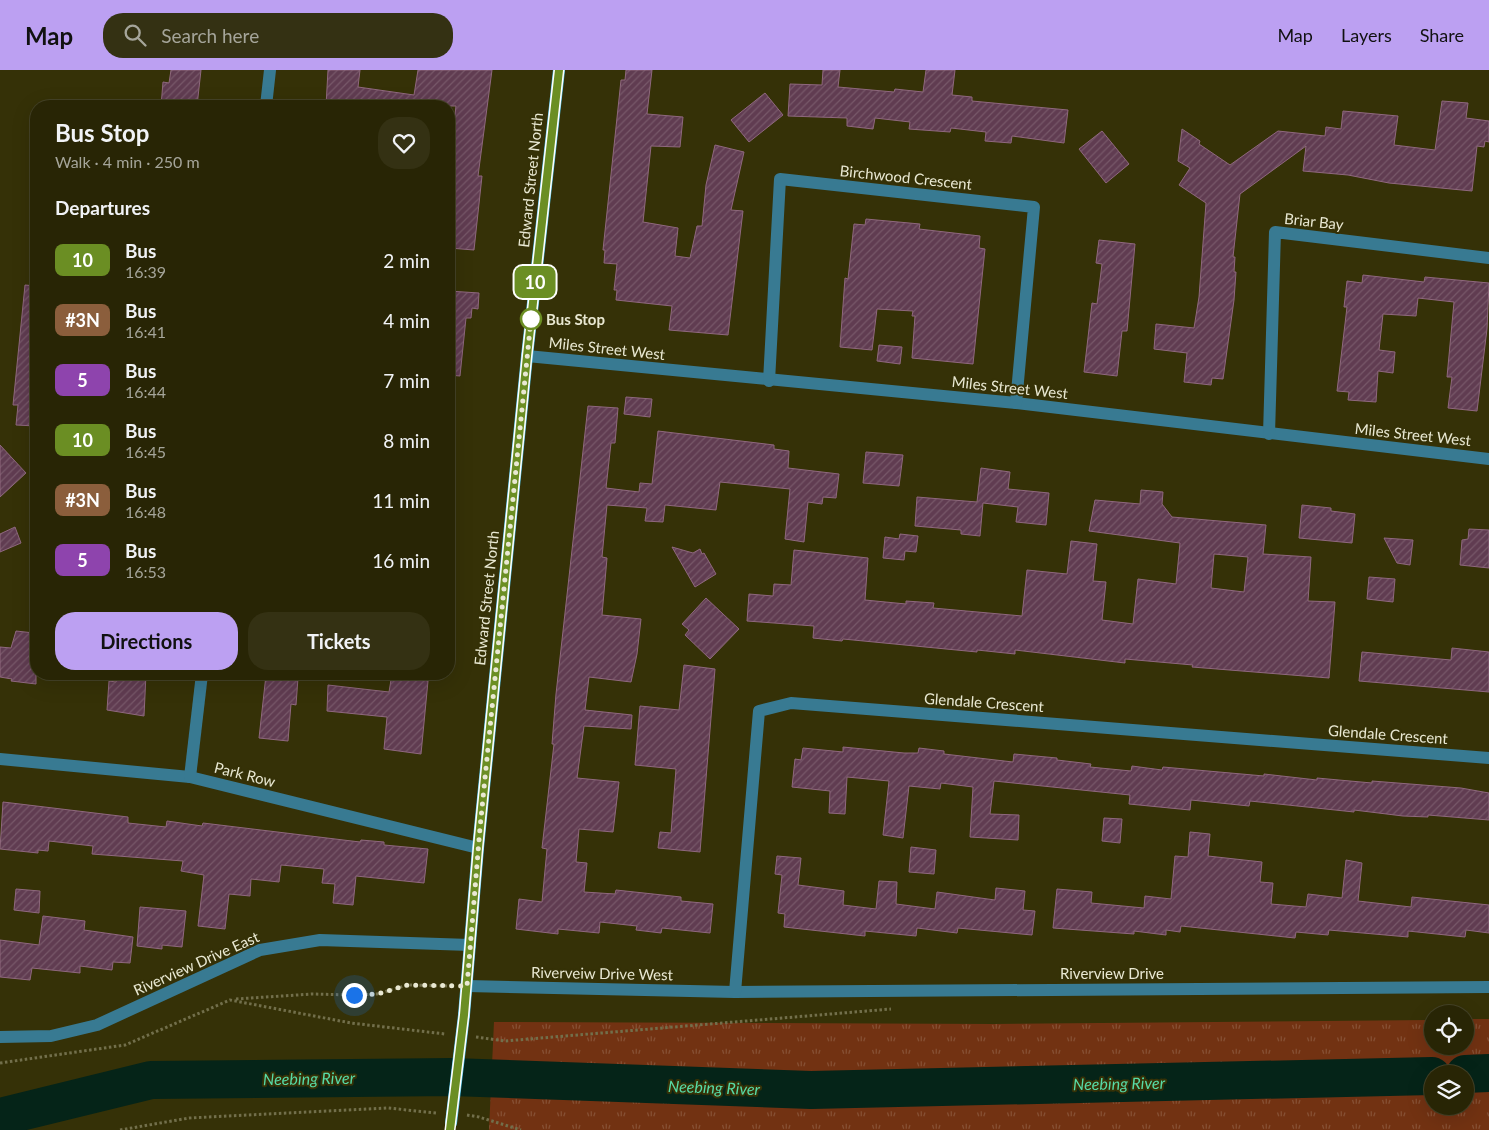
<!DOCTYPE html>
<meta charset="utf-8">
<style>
body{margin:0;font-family:Lato,sans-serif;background:#343113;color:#f1f3f6;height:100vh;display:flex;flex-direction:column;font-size:19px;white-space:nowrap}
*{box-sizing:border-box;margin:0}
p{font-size:16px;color:#a5a59a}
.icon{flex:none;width:28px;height:28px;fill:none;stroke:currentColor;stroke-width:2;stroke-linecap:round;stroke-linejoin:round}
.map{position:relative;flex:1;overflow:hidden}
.panel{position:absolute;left:30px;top:30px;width:425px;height:580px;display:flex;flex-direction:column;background:#282505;border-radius:20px;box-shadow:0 5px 20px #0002,0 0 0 1px #444227}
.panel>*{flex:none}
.badge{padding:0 10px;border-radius:8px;font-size:18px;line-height:32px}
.fabs{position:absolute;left:1424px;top:935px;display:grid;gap:10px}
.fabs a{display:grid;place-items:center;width:50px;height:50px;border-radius:50%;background:#282505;box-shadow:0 5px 20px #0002,0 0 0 1px #444227;font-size:25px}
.you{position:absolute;width:25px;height:25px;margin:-12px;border:4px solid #fff;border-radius:50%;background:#1a73e8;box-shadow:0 0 0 8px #1a73e833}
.map>.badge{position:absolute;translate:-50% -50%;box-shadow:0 0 0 2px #fff}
h2{padding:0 25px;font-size:19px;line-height:45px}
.round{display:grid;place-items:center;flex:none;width:52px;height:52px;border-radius:20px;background:#343113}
.overview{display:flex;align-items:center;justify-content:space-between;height:85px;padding:0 25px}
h1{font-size:24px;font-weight:700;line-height:38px}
.cta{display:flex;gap:10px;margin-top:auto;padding:10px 25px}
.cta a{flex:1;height:58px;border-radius:20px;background:#bca0f2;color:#111;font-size:20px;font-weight:700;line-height:58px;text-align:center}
.cta a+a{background:#343113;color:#f1f3f6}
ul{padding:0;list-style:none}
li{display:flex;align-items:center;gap:15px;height:60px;padding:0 25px}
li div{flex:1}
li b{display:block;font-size:19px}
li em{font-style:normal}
li .badge{min-width:55px;font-weight:700;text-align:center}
header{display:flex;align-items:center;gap:30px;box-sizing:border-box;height:70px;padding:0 25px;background:#bca0f2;color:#111}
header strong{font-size:24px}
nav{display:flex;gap:28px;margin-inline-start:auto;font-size:18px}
.search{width:350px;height:45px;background:#343113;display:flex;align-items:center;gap:12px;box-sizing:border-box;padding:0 18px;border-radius:20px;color:#a5a59a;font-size:19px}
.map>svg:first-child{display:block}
</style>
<header>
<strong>Map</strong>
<div class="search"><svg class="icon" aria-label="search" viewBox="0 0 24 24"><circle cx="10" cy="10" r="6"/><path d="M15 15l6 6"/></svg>Search here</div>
<nav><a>Map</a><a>Layers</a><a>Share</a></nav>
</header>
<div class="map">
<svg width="1489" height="1060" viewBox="0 0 1489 1060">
<defs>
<pattern id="grass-tufts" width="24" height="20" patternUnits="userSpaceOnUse" patternTransform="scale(1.25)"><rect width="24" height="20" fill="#723212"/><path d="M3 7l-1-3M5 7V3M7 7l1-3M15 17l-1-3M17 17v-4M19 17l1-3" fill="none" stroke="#865034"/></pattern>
<pattern id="building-hatch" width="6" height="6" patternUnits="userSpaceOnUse" patternTransform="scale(1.25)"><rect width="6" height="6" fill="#603c51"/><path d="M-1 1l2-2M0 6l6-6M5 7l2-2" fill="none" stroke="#775869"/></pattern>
</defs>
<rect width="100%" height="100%" fill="#353107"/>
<path fill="url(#grass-tufts)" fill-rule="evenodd" d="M1465,949H1489V1060H489L494,952L993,954L1432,950V976H1465ZM1432,1004H1465V1036H1432Z"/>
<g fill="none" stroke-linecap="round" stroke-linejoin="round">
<g stroke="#052418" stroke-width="38">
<polyline points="1465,1004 1489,1003"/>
<polyline points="0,1047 151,1010 452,1007 811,1020 1432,1006"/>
</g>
</g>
<g fill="url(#building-hatch)" stroke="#8f687e" fill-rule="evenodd">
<polygon points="171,0 201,0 197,36 161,36 163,12 169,13"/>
<polygon points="328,0 360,0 358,17 414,25 418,0 492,0 478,106 482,106 474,180 449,178 449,78 451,78 456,36 326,36"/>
<polygon points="626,0 652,0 647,44 683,47 680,77 651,76 643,152 678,158 675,186 690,188 697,156 702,156 706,115 715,75 744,82 731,140 743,141 728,265 669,260 672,236 616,230 617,220 614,220 617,194 604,193 605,180 603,180 621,10 625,10"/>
<polygon points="823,0 840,0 838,17 894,22 895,19 923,22 926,0 955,0 952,25 972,27 972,31 1068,40 1064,73 1012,66 1011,73 985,71 986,62 951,58 950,62 909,59 910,52 875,48 873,59 847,56 847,48 788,46 790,14 822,15"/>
<polygon points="765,23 783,45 749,72 731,50"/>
<polygon points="1442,31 1468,33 1466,48 1489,51 1489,72 1485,71 1484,77 1477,76 1472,121 1389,113 1348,105 1303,101 1306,76 1240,124 1233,187 1235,187 1234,202 1236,202 1234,230 1223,309 1212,308 1211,315 1184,312 1187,283 1154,279 1156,254 1194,258 1199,227 1206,133 1179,115 1190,98 1178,91 1182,59 1200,71 1199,74 1230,95 1278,61 1325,66 1326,57 1341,59 1343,41 1398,46 1394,75 1435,80"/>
<polygon points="1102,61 1129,94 1106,113 1079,79"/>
<polygon points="866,149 920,154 919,159 980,166 979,178 985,179 973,294 912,288 915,246 912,246 913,241 877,239 872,280 840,277 845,208 848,209 854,154 865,155"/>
<polygon points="1099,170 1135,174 1127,261 1122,261 1117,306 1084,302 1092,233 1097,234 1102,194 1096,193"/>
<polygon points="1363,205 1424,212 1425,207 1489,213 1487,259 1477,341 1448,338 1452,307 1447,307 1454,232 1418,228 1416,246 1383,244 1379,280 1395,282 1393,303 1378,301 1376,332 1348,330 1349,322 1337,321 1347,237 1344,237 1347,211 1362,213"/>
<polygon points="25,215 36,216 36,356 16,355 18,335 13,335"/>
<polygon points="449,221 479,223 478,239 472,238 471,248 466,248 460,306 449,305"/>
<polygon points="879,275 902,277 900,294 877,291"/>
<polygon points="626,327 652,329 650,347 624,344"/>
<polygon points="588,336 618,338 615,373 611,373 606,418 639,422 640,413 652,414 658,361 774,375 774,379 789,381 788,398 839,404 836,428 823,427 822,434 808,432 804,472 785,469 790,419 720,412 716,440 665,435 663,452 645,451 647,438 607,435 602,487 607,488 602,545 641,549 637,584 631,612 589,607 585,640 632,645 631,659 584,656 577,708 619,712 613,762 579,759 576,792 587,793 584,822 615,824 616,820 681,827 681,831 713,834 710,863 662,858 661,863 636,860 637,856 600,852 599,863 558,859 558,864 516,859 519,829 542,832 547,779 542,778 554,674 552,674 556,624"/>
<polygon points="0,375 26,403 0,427"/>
<polygon points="866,382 903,385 899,416 863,413"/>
<polygon points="981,398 1010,402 1008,419 1049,423 1046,455 1016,452 1018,437 983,433 980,466 961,464 961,460 915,456 917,427 977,432"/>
<path d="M1141,420L1163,422L1162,434L1172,447L1266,455L1263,484L1311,487L1308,531L1335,532L1329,608L1192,597L1193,595L1125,589V593L1015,580V584L977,580V582L843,569L842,571L813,568L814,556L747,551L749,524L773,526L774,514L791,515L794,480L868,488L865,530L906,534V531L934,533L933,538L1022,546L1027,500L1067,504L1071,471L1097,474L1093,511L1106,512L1102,550L1133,554L1138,509L1176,514L1180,473L1089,461L1095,430L1140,434ZM1214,484L1248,487L1244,522L1211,518Z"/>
<polygon points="1302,435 1331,438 1331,441 1355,444 1352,473 1299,468"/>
<polygon points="15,457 21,473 0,482 0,464"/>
<polygon points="1469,459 1489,460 1489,498 1460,495 1462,470 1468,469"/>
<polygon points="900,464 918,466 916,482 905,481 904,490 883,488 885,467 899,469"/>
<polygon points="1384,468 1413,470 1410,495 1397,493"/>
<polygon points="672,477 693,483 700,479 702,484 704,483 716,504 695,517"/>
<polygon points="1369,507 1395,509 1393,532 1367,529"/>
<polygon points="706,528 739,559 710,589 685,565 689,560 682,554"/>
<polygon points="16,561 34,563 32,582 36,583 36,614 11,611 12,609 0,607 0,577 11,578"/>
<polygon points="1452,578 1489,582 1489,622 1359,611 1362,582 1451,590"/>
<polygon points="684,595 715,599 700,782 658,778 660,762 671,763 676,699 635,695 640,636 679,640"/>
<polygon points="117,604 146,604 144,646 107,640 109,611 116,612"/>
<polygon points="392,604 424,604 423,610 428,611 421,684 384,679 387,647 327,641 328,615 389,622"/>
<polygon points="266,605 298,608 296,635 291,634 288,671 259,668"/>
<polygon points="843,677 904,683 918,683 919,678 944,681 944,684 1013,692 1014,684 1057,688 1057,690 1091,694 1090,697 1131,701 1132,696 1162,700 1163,697 1264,706 1264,704 1317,710 1317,708 1372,713 1372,711 1461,718 1489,723 1489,750 1428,745 1428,747 1403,746 1354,740 1354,742 1250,731 1249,736 1191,730 1190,740 1129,734 1130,725 994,711 990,744 1019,745 1018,770 970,767 973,717 941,713 940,719 909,716 903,768 883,765 889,711 847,707 845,744 829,743 830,721 792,717 795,689 801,690 803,678 843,682"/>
<polygon points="3,732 128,747 128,753 166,757 167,751 202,756 203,753 360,772 361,770 384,772 384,775 428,779 424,813 356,806 353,835 333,833 335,814 322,813 324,799 281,795 279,812 251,809 250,826 229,824 225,859 198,856 204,805 181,801 183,791 92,784 93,776 49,771 48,781 38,780 38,783 0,779"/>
<polygon points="1104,748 1122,749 1120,773 1102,771"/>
<polygon points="1190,762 1210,764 1208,786 1262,792 1260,812 1273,813 1271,834 1306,837 1308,824 1342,828 1346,790 1362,793 1358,831 1411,837 1412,827 1489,835 1489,863 1466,860 1465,867 1408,861 1408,867 1329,860 1328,865 1296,862 1295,868 1181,856 1180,862 1166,860 1166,865 1134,861 1134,864 1053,858 1057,819 1092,822 1091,833 1144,838 1145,826 1171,829 1175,786 1188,787"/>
<polygon points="911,777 936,780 934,804 909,802"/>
<polygon points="777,786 801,788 798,815 844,821 843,835 876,839 879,811 897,812 896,834 935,839 937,822 995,830 996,818 1025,821 1023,840 1035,841 1032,865 958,858 957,863 917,858 916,866 865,861 865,866 784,857 785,844 778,843 782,805 775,804"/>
<polygon points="16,819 40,821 39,843 14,840"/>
<polygon points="140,837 186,841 182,877 162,875 162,879 137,876"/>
<polygon points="43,846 85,851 84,860 133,867 130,893 113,892 112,900 80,896 80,903 32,898 30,910 0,907 0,870 39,875"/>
</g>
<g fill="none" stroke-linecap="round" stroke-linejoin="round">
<g stroke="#726f4b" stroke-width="3" stroke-dasharray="2.5 2.5" stroke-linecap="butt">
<polyline points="236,929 312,924 354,925 377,924 408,915 451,916"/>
<polyline points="476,967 505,971 891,939"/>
<polyline points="0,993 125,975 230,930 351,953 445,964"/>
<polyline points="467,1045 479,1047 521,1060"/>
<polyline points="120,1060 189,1048 388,1038 436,1043"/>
</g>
<g stroke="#387a92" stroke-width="12">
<polyline points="266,36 270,0"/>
<polyline points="527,286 1016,333 1489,389"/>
<polyline points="769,311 780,109 1034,137 1016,333"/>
<polyline points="1269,364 1275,162 1489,188"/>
<polyline points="0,689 190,707 478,778"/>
<polyline points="190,707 202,604"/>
<polyline points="467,916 735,922 1489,917"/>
<polyline points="735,922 759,641 791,633 1489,688"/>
<polyline points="0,967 51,966 97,955 260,880 320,870 470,875"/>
</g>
<polyline stroke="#4fc0e7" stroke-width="12" points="464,945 478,778 527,286 559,0"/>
<polyline stroke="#4fc0e7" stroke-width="12" points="451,1053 464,945"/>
</g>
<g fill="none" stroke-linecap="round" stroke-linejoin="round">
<defs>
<polyline id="line" points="450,1060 464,945 478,778 527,286 559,0"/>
</defs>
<use href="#line" stroke="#fff" stroke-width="11"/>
<use href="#line" stroke="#6b8e23" stroke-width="8"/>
<polyline stroke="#e9e8d2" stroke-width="5" stroke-dasharray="0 9" points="354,925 377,924 408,915 467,916 480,758 531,249"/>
</g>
<circle fill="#fff" stroke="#6b8e23" stroke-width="2.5" cx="531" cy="249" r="10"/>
<g text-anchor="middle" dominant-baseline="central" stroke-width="4" stroke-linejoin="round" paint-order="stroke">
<g font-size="15" fill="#e9e8d2" stroke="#353107">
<text transform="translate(906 107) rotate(6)">Birchwood Crescent</text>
<text transform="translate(530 110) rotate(-84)">Edward Street North</text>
<text transform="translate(1314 151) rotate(6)">Briar Bay</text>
<text transform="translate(607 278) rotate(6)">Miles Street West</text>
<text transform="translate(1010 317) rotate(6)">Miles Street West</text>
<text transform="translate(1413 364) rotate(6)">Miles Street West</text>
<text transform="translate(486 528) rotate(-84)">Edward Street North</text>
<text transform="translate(984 632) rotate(4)">Glendale Crescent</text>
<text transform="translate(1388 664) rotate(4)">Glendale Crescent</text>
<text transform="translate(245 704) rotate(14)">Park Row</text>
<text transform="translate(196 893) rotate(-24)">Riverview Drive East</text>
<text transform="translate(602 903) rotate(1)">Riverveiw Drive West</text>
<text x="1112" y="903">Riverview Drive</text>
</g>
<g font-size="15" font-weight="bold" fill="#e9e8d2" stroke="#353107" text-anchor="start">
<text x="546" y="249">Bus Stop</text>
</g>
<g font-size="16" font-style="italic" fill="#57dba7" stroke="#353107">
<text transform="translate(309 1008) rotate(-1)">Neebing River</text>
<text transform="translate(1119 1013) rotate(-1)">Neebing River</text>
<text transform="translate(714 1017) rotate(2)">Neebing River</text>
</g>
</g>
</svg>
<div class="fabs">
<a><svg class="icon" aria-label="locate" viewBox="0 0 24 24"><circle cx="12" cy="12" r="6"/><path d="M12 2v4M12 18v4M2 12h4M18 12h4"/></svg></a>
<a><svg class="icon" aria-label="layers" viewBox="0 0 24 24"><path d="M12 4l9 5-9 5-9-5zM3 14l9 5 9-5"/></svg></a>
</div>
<div class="you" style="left:354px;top:925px"></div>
<b class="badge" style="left:535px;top:212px;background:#6b8e23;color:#fff">10</b>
<section class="panel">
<div class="overview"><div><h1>Bus Stop</h1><p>Walk · 4 min · 250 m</p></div><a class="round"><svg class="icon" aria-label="heart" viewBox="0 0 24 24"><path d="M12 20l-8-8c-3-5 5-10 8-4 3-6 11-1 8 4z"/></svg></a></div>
<h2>Departures</h2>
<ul>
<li><span class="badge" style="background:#6b8e23;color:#fff">10</span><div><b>Bus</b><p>16:39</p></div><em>2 min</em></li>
<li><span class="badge" style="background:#8b5e3c;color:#fff">#3N</span><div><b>Bus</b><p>16:41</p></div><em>4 min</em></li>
<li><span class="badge" style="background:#8e44ad;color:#fff">5</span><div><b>Bus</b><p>16:44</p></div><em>7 min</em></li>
<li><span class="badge" style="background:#6b8e23;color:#fff">10</span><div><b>Bus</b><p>16:45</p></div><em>8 min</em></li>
<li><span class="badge" style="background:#8b5e3c;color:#fff">#3N</span><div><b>Bus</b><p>16:48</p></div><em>11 min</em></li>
<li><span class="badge" style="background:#8e44ad;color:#fff">5</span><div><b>Bus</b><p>16:53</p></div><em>16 min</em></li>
</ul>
<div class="cta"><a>Directions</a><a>Tickets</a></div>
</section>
</div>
